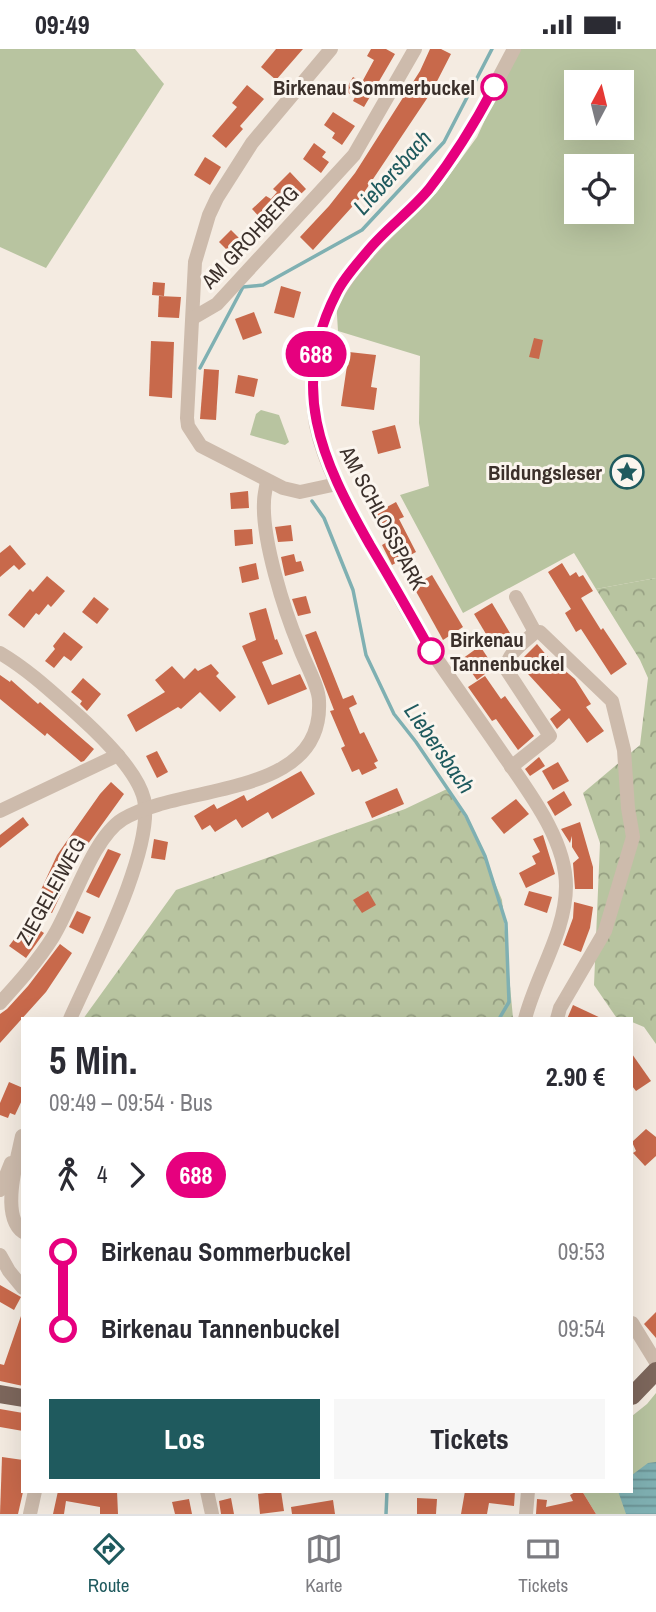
<!DOCTYPE html>
<html lang="de">
<meta charset="utf-8">
<style>
body{margin:0;font-family:"Archivo Narrow",sans-serif;background:#f7f7f7;color:#2b2b33;height:100vh;display:flex;flex-direction:column;font-size:26px;white-space:nowrap}
*{box-sizing:border-box;margin:0}
p{font-size:23px;color:#7c7c81}
.icon{flex:none;width:38px;height:38px;fill:none;stroke:currentColor;stroke-width:2;stroke-linecap:round;stroke-linejoin:round}
.map{position:relative;flex:1;overflow:hidden}
.panel{position:absolute;left:21px;top:968px;width:612px;height:476px;display:flex;flex-direction:column;background:#fff;border-radius:0px;box-shadow:0 7px 28px #0002}
.panel>*{flex:none}
.badge{padding:0 14px;border-radius:23px;font-size:24px;line-height:46px}
.needle{width:46px;rotate:7deg}
.controls{position:absolute;left:564px;top:21px;display:grid;gap:14px}
.controls a{display:grid;place-items:center;width:70px;height:70px;border-radius:0px;background:#fff;box-shadow:0 7px 28px #0002;font-size:35px}
.map>.badge{position:absolute;translate:-50% -50%;box-shadow:0 0 0 4px #fff}
.legs{display:flex;align-items:center;gap:10px;height:77px;padding:0 28px;font-size:23px}
.legs p{margin-inline-start:auto}
.head{display:flex;align-items:center;justify-content:space-between;height:119px;padding:0 28px}
h1{font-size:38px;font-weight:700;line-height:52px}
.cta{display:flex;gap:14px;margin-top:auto;padding:14px 28px}
.cta a{flex:1;height:80px;border-radius:0px;background:#1f5a5e;color:#fff;font-size:28px;font-weight:700;line-height:80px;text-align:center}
.cta a+a{background:#f7f7f7;color:#2b2b33}
ul{padding:0 28px;list-style:none}
li{display:flex;align-items:center;gap:24px;height:77px;font-size:26px}
li i{display:grid;place-items:center;width:10px;height:100%;margin:0 9px;background:currentColor}
li i::after{content:'';width:18px;height:18px;margin:-9px;border:5px solid;border-radius:50%;background:#fff}
li p{margin-inline-start:auto}
li:first-child i{background:linear-gradient(#0000 50%,currentColor 0)}
li:last-child i{background:linear-gradient(currentColor 50%,#0000 0)}
.status{display:flex;justify-content:space-between;align-items:center;height:49px;padding:0 35px;background:#fff;direction:ltr}
.status svg{height:19px;fill:currentColor}
.tabs{display:flex;justify-content:space-around;align-items:center;height:98px;border-top:2px solid #e1e1e2;background:#fff;font-size:19px;color:#7c7c81}
.tabs a{display:grid;justify-items:center;gap:4px}
.tabs .on{color:#1f5a5e}
.map>svg:first-child{display:block}
</style>
<div class="status"><b>09:49</b><svg viewBox="0 0 49 12"><path d="M0 12V9h3v3zM5 12V6h3v6zM10 12V3h3v9zM15 12V0h3v12zM26 1h20v11H26zM47 4h2v5h-2z"/></svg></div>
<div class="map">
<svg width="656" height="1465" viewBox="0 0 656 1465">
<defs>
<pattern id="forest-crowns" width="20" height="18" patternUnits="userSpaceOnUse" patternTransform="scale(1.75)"><rect width="20" height="18" fill="#b8c4a0"/><path d="M2 6a3 3 0 1 1 6 0M12 15a3 3 0 1 1 6 0" fill="none" stroke="#97a083"/></pattern>
<pattern id="water-rules" width="6" height="5" patternUnits="userSpaceOnUse" patternTransform="scale(1.75)"><rect width="6" height="5" fill="#7fb0b2"/><path d="M0 2.5h6" fill="none" stroke="#699091"/></pattern>
</defs>
<rect width="100%" height="100%" fill="#f4ebe1"/>
<g fill="#b8c4a0" fill-rule="evenodd">
<polygon points="0,0 135,0 164,35 46,219 0,198"/>
<path d="M518,0H656V529L596,540L574,504L463,564L400,446L429,437L419,374L420,307L338,282L336,250L393,185L437,143L477,88ZM576,33H621V79H576ZM576,117H621V163H576Z"/>
<polygon points="261,361 279,366 289,393 285,396 250,386 256,365"/>
<polygon points="656,1344 656,1465 596,1465 582,1442 632,1442 632,1367 647,1355"/>
</g>
<g fill="url(#forest-crowns)">
<polygon points="656,529 656,995 644,978 632,973 632,970 616,968 594,936 600,794 583,744 640,696 648,629 640,611 596,540"/>
<polygon points="447,740 473,781 502,851 513,969 83,970 176,841 405,760"/>
</g>
<polygon fill="url(#water-rules)" points="656,1413 656,1465 626,1465 618,1442 632,1442 632,1426 648,1414"/>
<g fill="none" stroke-linecap="round" stroke-linejoin="round">
<g stroke="#7fb0b2" stroke-width="3.5">
<polyline points="200,319 243,238 263,236 362,181 444,93 492,0"/>
<polyline points="312,452 324,469 353,541 366,606 394,665 416,693 466,767 485,807 506,874 509,953 499,970"/>
<polyline points="386,1465 387,1442"/>
</g>
</g>
<g fill="#c8694b">
<polygon points="276,0 303,0 276,31 261,18"/>
<polygon points="371,0 386,0 395,5 364,58 353,52 355,48 345,42 353,28 362,33 374,11 367,7"/>
<polygon points="430,0 441,0 451,5 432,42 361,148 313,201 300,188 329,157 355,124 420,22"/>
<polygon points="247,36 264,50 240,77 243,80 226,99 212,87 237,58 232,54"/>
<polygon points="333,63 355,77 342,96 332,89 335,84 324,76"/>
<polygon points="314,94 326,103 322,108 329,113 321,124 303,110"/>
<polygon points="205,108 221,118 210,136 194,126"/>
<polygon points="290,123 306,140 268,177 252,160 266,147 271,150 277,143 273,140"/>
<polygon points="231,181 247,197 235,209 219,193"/>
<polygon points="153,233 165,234 164,247 152,246"/>
<polygon points="281,237 301,243 294,269 274,264"/>
<polygon points="159,247 181,248 179,269 158,268"/>
<polygon points="254,263 262,284 243,291 235,270"/>
<polygon points="534,289 543,291 539,310 529,308"/>
<polygon points="151,292 174,293 172,349 149,347"/>
<polygon points="349,303 376,306 371,338 377,339 374,361 341,357"/>
<polygon points="204,320 219,321 216,371 200,370"/>
<polygon points="238,326 258,330 254,348 235,344"/>
<polygon points="395,376 401,399 378,405 372,382"/>
<polygon points="248,442 249,459 231,460 230,444"/>
<polygon points="396,453 404,468 399,470 416,503 392,516 382,496 391,491 376,464"/>
<polygon points="291,476 293,492 278,493 275,478"/>
<polygon points="252,480 253,495 235,497 234,481"/>
<polygon points="10,496 26,515 19,521 14,516 0,528 0,504"/>
<polygon points="294,505 296,513 301,512 304,522 285,527 281,508"/>
<polygon points="256,514 259,530 242,534 239,518"/>
<polygon points="562,514 570,527 576,523 579,528 583,526 593,542 581,549 601,581 603,579 627,615 611,626 581,580 576,583 565,564 571,560 548,523"/>
<polygon points="432,526 463,578 443,591 413,537"/>
<polygon points="47,527 65,542 51,558 48,555 39,566 36,564 24,579 8,566 30,540 33,543"/>
<polygon points="306,547 311,564 298,567 292,550"/>
<polygon points="94,548 109,560 97,575 82,563"/>
<polygon points="492,554 510,584 492,595 474,565"/>
<polygon points="266,559 275,591 277,590 283,605 262,613 272,636 300,625 307,640 268,656 242,597 256,591 249,564"/>
<polygon points="316,582 343,650 353,646 357,655 349,659 360,685 364,683 378,712 374,714 377,719 362,726 359,720 352,723 341,699 345,697 330,662 334,661 305,586"/>
<polygon points="64,583 83,598 71,612 64,607 54,619 45,612 55,600 53,597"/>
<polygon points="537,595 560,622 563,620 575,630 591,655 586,658 604,682 587,694 569,669 557,680 550,670 561,661 518,614"/>
<polygon points="480,597 494,618 477,631 462,610"/>
<polygon points="211,615 219,624 216,627 236,648 220,663 200,643 181,660 178,658 136,683 127,666 165,643 155,631 172,617 184,630 195,619 198,622"/>
<polygon points="0,626 10,633 11,631 38,655 40,653 94,700 84,712 81,713 47,684 45,687 0,650"/>
<polygon points="485,627 501,650 505,647 534,687 518,701 496,670 492,672 468,638"/>
<polygon points="83,629 101,645 87,662 80,655 82,652 71,643"/>
<polygon points="157,702 168,723 157,729 146,707"/>
<polygon points="539,708 545,717 530,727 525,720"/>
<polygon points="558,713 569,732 553,741 542,722"/>
<polygon points="301,722 315,745 272,770 268,763 242,779 236,770 215,783 210,776 202,781 194,767 214,755 217,760 244,746 247,752"/>
<polygon points="111,733 124,745 72,817 74,818 52,864 34,856 57,806 100,745"/>
<polygon points="397,739 404,755 372,769 365,753"/>
<polygon points="564,742 572,756 555,767 547,753"/>
<polygon points="516,750 529,765 504,785 491,769"/>
<polygon points="23,768 29,776 0,799 0,786"/>
<polygon points="580,773 593,818 593,840 575,840 573,814 579,809 572,798 572,787 570,794 561,780"/>
<polygon points="543,786 555,825 526,839 519,824 536,815 532,807 540,803 533,790"/>
<polygon points="154,790 168,793 165,811 151,809"/>
<polygon points="108,800 121,805 99,849 86,843"/>
<polygon points="368,842 376,856 362,864 353,851"/>
<polygon points="529,842 552,848 547,864 524,856"/>
<polygon points="574,853 593,858 590,879 581,903 563,896 573,869"/>
<polygon points="77,862 91,868 83,885 69,878"/>
<polygon points="27,873 44,884 26,909 9,897"/>
<polygon points="60,895 72,904 46,943 0,994 0,965 7,960 28,937"/>
<polygon points="573,956 603,970 567,970"/>
<polygon points="632,1005 651,1032 636,1042 632,1037"/>
<polygon points="9,1033 23,1039 23,1049 15,1066 10,1064 8,1069 0,1066 0,1054"/>
<polygon points="646,1080 656,1088 656,1107 645,1117 633,1104 636,1102 632,1093"/>
<polygon points="0,1236 21,1248 14,1261 0,1253"/>
<polygon points="656,1263 656,1289 644,1275"/>
<polygon points="21,1267 23,1267 23,1337 0,1332 0,1315 4,1316"/>
<polygon points="0,1360 23,1364 23,1382 0,1378"/>
<polygon points="2,1408 23,1411 23,1443 18,1465 0,1465"/>
<polygon points="58,1442 117,1442 118,1465 100,1465 100,1458 66,1452 64,1465 53,1465"/>
<polygon points="281,1442 284,1462 260,1465 258,1445"/>
<polygon points="465,1442 515,1442 514,1457 489,1454 487,1465 461,1465"/>
<polygon points="577,1442 582,1442 596,1465 536,1465 537,1450 547,1451 546,1458 560,1455 573,1452 570,1446"/>
<polygon points="231,1449 234,1465 221,1465 219,1452"/>
<polygon points="417,1449 437,1450 436,1465 417,1465"/>
<polygon points="189,1450 192,1465 175,1465 172,1453"/>
<polygon points="333,1451 335,1465 292,1465 291,1458"/>
</g>
<g fill="none" stroke-linecap="round" stroke-linejoin="round">
<g stroke="#cdbbac" stroke-width="14">
<polyline points="331,0 252,94 217,149 209,166 195,213 187,369 188,377 201,397 283,439 300,443 337,435"/>
<path d="M514,0C488,49 463,100 427,142C385,191 333,226 318,293C312,320 311,349 316,376C325,420 349,459 371,497C391,532 410,570 432,603C455,637 479,670 502,704C528,742 566,790 566,837C566,883 536,926 525,970"/>
<polyline points="193,269 217,255 354,106 415,0"/>
<polyline points="516,548 535,583"/>
<path d="M0,604C29,621 54,645 79,667C100,686 137,721 144,750C155,800 92,920 70,970"/>
<path d="M511,718L550,687L506,620C507,604 524,594 535,583H540L612,652L624,701L628,759L633,788L605,882L560,959L557,970"/>
<polyline points="0,762 118,706"/>
<path d="M0,954C19,933 38,912 53,888C73,856 92,789 123,770C183,734 324,750 319,652C319,637 304,612 299,597C284,561 262,491 264,453C264,446 266,439 267,432"/>
<path d="M22,1087C17,1111 0,1167 23,1183"/>
<polyline points="0,1141 11,1114"/>
<polyline points="0,1206 9,1222 23,1239"/>
<polyline points="632,1274 656,1313"/>
<polyline points="207,1442 212,1465"/>
<polyline points="30,1465 35,1442"/>
<polyline points="526,1465 528,1442"/>
</g>
<g stroke="#7d675c" stroke-width="18">
<polyline points="0,1345 23,1349"/>
<polyline points="632,1347 656,1322"/>
</g>
</g>
<g fill="none" stroke-linecap="round" stroke-linejoin="round">
<defs>
<path id="line-1" d="M431,602C411,566 391,531 370,496C321,410 288,338 337,243C344,229 356,216 366,204C384,181 410,163 429,140C454,108 475,74 494,38"/>
</defs>
<use href="#line-1" stroke="#fff" stroke-width="16"/>
<use href="#line-1" stroke="#e6007e" stroke-width="10"/>
</g>
<defs>
<symbol id="sight-ring" viewBox="-11 -11 22 22"><circle r="9.5" fill="#fbf5ee" stroke="#1f5a5e" stroke-width="1.5"/><path d="M0-6L1.8-2.2L6-1.7L2.9 1.2L3.7 5.4L0 3.3L-3.7 5.4L-2.9 1.2L-6-1.7L-1.8-2.2Z" fill="#1f5a5e"/></symbol>
</defs>
<g fill-rule="evenodd">
<use href="#sight-ring" x="608" y="404" width="38" height="38"/>
</g>
<g fill="#fff" stroke="#e6007e" stroke-width="3.5">
<circle cx="494" cy="38" r="12"/>
<circle cx="431" cy="602" r="12"/>
</g>
<g text-anchor="middle" dominant-baseline="central" stroke-width="6" stroke-linejoin="round" paint-order="stroke">
<g font-size="21" font-weight="bold" fill="#3b302b" stroke="#fbf5ee" text-anchor="end">
<text x="475" y="38">Birkenau Sommerbuckel</text>
<text x="450" y="590" text-anchor="start">Birkenau<tspan x="450" dy="24">Tannenbuckel</tspan></text>
</g>
<g font-size="21" fill="#3b302b" stroke="#fbf5ee">
<text transform="translate(250 188) rotate(-47)">AM GROHBERG</text>
<text transform="translate(383 469) rotate(62)">AM SCHLOSSPARK</text>
<text transform="translate(51 842) rotate(-61)">ZIEGELEIWEG</text>
</g>
<g font-size="21" font-weight="bold" fill="#3b302b" stroke="#fbf5ee" text-anchor="end">
<text x="602" y="423">Bildungsleser</text>
</g>
<g font-size="23" font-style="italic" fill="#1f5a5e" stroke="#fbf5ee">
<text transform="translate(392 123) rotate(-48)">Liebersbach</text>
<text transform="translate(440 699) rotate(55)">Liebersbach</text>
</g>
</g>
</svg>
<div class="controls">
<a><svg class="needle" viewBox="-14 -14 28 28"><path d="M0-13l5 13h-10z" fill="#e53935"/><path d="M0 13l5-13h-10z" fill="#7c7c81"/></svg></a>
<a><svg class="icon" aria-label="locate" viewBox="0 0 24 24"><circle cx="12" cy="12" r="6"/><path d="M12 2v4M12 18v4M2 12h4M18 12h4"/></svg></a>
</div>
<b class="badge" style="left:316px;top:305px;background:#e6007e;color:#fff">688</b>
<section class="panel">
<div class="head"><div><h1>5 Min.</h1><p>09:49 – 09:54 · Bus</p></div><b>2.90 €</b></div>
<div class="legs"><svg class="icon" aria-label="walk" viewBox="0 0 24 24"><circle cx="13" cy="4" r="2"/><path d="M13 8l-2 6 4 7M11 14l-3 7M7 12l3-4h3l4 4"/></svg>4<svg class="icon" aria-label="forward" viewBox="0 0 24 24"><path d="M9 5l7 7-7 7"/></svg><b class="badge" style="background:#e6007e;color:#fff">688</b></div>
<ul>
<li><i style="color:#e6007e"></i><b>Birkenau Sommerbuckel</b><p>09:53</p></li>
<li><i style="color:#e6007e"></i><b>Birkenau Tannenbuckel</b><p>09:54</p></li>
</ul>
<div class="cta"><a>Los</a><a>Tickets</a></div>
</section>
</div>
<nav class="tabs">
<a class="on"><svg class="icon" aria-label="directions" viewBox="0 0 24 24"><path d="M12 3l9 9-9 9-9-9zM9 14v-3h6M13 9l2 2-2 2"/></svg>Route</a>
<a><svg class="icon" aria-label="map" viewBox="0 0 24 24"><path d="M3 6l6-2 6 2 6-2v14l-6 2-6-2-6 2zM9 4v14M15 6v14"/></svg>Karte</a>
<a><svg class="icon" aria-label="tickets" viewBox="0 0 24 24"><path d="M3 7h18v10H3zM15 7v10"/></svg>Tickets</a>
</nav>
